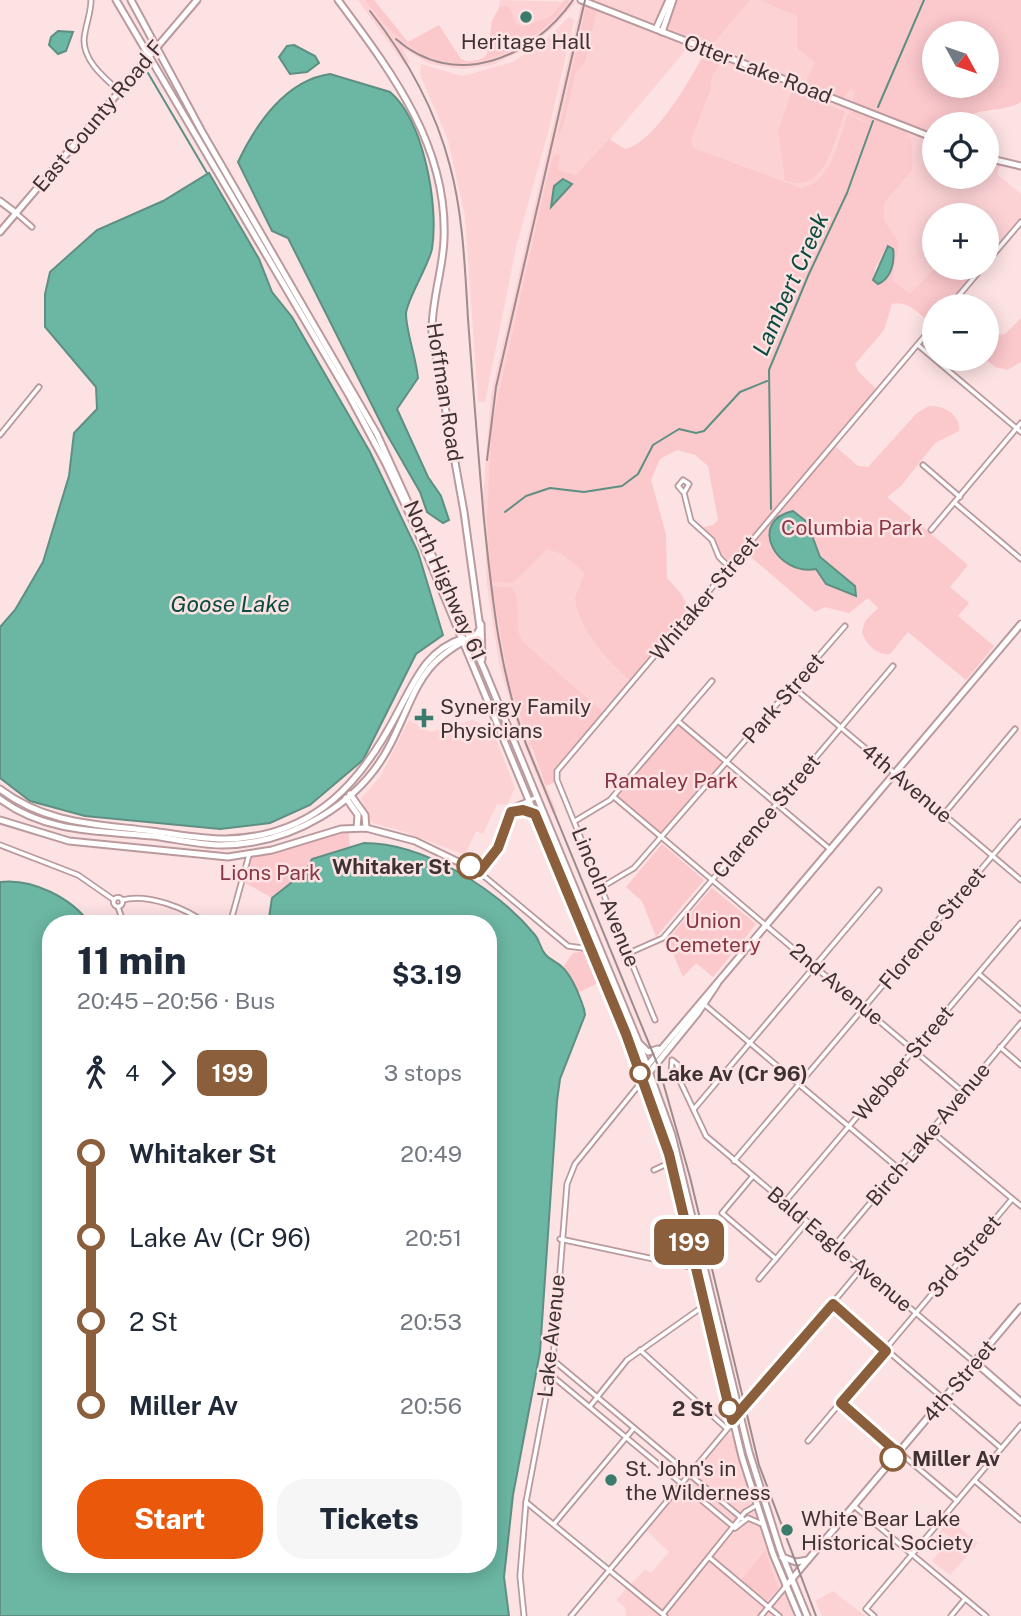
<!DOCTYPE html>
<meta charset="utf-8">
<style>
body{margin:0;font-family:"Public Sans",sans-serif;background:#f6f6f7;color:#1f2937;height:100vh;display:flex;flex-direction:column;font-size:26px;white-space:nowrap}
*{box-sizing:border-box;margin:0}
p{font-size:23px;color:#747a83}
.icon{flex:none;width:38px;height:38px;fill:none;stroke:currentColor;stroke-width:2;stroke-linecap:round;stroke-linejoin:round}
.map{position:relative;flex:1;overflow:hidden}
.side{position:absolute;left:42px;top:915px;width:455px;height:658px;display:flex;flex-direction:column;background:#fff;border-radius:28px;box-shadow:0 4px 18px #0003}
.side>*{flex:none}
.badge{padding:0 14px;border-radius:10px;font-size:24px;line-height:46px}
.needle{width:46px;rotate:130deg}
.controls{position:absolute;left:922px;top:21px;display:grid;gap:14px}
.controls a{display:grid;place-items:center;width:77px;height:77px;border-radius:50%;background:#fff;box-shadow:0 4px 18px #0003;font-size:35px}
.map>.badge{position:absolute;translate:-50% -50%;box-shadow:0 0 0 4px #fff}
.legs{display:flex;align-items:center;gap:10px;height:77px;padding:0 35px;font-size:23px}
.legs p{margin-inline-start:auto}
.overview{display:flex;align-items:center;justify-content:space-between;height:119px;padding:0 35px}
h1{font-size:38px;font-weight:800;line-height:52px}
.cta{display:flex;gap:14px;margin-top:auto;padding:14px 35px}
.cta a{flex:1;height:80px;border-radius:28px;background:#ea580c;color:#fff;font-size:28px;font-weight:800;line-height:80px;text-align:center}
.cta a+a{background:#f6f6f7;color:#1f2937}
ul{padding:0 35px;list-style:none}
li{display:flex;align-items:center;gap:24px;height:84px;font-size:26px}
li i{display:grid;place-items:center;width:10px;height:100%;margin:0 9px;background:currentColor}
li i::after{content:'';width:18px;height:18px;margin:-9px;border:5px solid;border-radius:50%;background:#fff}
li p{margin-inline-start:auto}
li:first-child i{background:linear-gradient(#0000 50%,currentColor 0)}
li:last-child i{background:linear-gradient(currentColor 50%,#0000 0)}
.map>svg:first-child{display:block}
</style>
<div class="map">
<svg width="1021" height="1616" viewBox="0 0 1021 1616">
<rect width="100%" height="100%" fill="#fde2e3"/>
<g fill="#fcd2d5">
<polygon points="358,0 365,0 406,43 460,63 493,57 500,0 576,2 553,28 522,51 492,65 462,69 430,64 402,48 410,62 405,65"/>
<polygon points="590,0 666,0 657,20 652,23"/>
<polygon points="676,0 782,0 822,33 858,91 853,103 672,32 667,26"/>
<polygon points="581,4 689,46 578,178 561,516 686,617 591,726 531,750 557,812 552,813 517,727 499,663 487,585 483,496 491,395"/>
<polygon points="569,17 574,20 549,129 517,243 485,402 478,402 465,216 448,140 420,74 421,64 462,76 513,62 545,41"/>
<polygon points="718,57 860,113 820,218 640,151"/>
<polygon points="903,129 934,142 934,177 987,177 987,161 1000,165 997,174 1021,194 1021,219 987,259 987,215 934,215 934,268 980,268 948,306 934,306 933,324 878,278 878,192"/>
<polygon points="409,720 430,732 473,720 492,729 515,788 507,805 497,804 483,834 476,831 465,855 399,830 372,823 365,810 361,798 380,777"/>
<polygon points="728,1434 733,1436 751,1499 797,1616 626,1616 625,1607 616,1600 645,1569 651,1573 669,1552 646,1530"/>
<polygon points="950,1520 978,1543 950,1575 932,1561 950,1539 943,1532 922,1552"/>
<polygon points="833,1591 865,1616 822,1616 815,1601"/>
</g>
<g fill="#fbc8cc" fill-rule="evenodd">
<path d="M365,0H374L408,42L439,25L461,59C469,64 481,61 487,54L492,21L500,6L510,7L515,23L522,27L550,17L565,0H570C538,43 478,80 424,55C400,43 381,21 365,0Z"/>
<polygon points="676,0 750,0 710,47 668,28"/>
<path d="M760,0H1021V102C1002,114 973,105 959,124H934V135L852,102L855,93L851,88L843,99L805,84L815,62L797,48V16ZM934,33H987V86H934Z"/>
<polygon points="586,6 597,10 585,61 575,74 562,130 558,134"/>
<path d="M705,52L722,59L710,81L711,88L691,140L693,148L801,188C832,182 838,141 848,115L871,124L849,114L851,111L904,130L911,138L897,134L911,139L912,170L884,203V221L899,242L892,280L910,294L935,268H980L948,306H934L932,325C921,315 908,300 892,304L884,330L855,364L858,371L877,390L732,562C720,559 715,539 701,528L713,525L718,520L708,466L695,455L677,450L660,459L651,480L666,534L667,578L682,595L690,612L631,681C609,663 578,628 575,598L585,573L562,554L547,549L513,583L491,581L487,518L492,424L549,170L555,154L560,155L558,170L576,175L609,139L625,149C655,143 691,78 705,52ZM892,247C897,264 890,274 876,283C870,273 880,258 886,248Z"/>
<path d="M792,91L845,112C834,140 825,196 785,180L778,131Z"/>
<polygon points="1021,318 1021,362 1007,370 995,367 985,359 987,336 1005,334"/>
<path d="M929,406C944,405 961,415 959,431L935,443L901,486L887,497L968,565L950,587L969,603L958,616L994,646L966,680L908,632L890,654C877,656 866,644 862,632L865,621L878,608L868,598L849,613L825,607L815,612L745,552L835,446L858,466L868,467L917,413ZM769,544L857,590L854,596L826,584L815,569L805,571L782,559Z"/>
<path d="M492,586L513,588C523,606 512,625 523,642L603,712L555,768V782L546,786L510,687Z"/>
<polygon points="678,724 724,764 662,835 617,797"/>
<polygon points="348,828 350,847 312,859 306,871 272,898 242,881 249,855"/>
<polygon points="662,844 704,880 656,937 642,901 626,887"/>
<polygon points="712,888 756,924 713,977 696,963 683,977 667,940"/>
<polygon points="585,951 600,982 577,993 563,967 573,953"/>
<polygon points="765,1551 778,1588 766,1601 741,1580"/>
</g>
<g fill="#6cb7a4" stroke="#5e8f82" stroke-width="2">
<polygon points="58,31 73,32 66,51 58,54 49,45 51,37"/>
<polygon points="294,45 315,56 319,63 307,72 290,74 279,57 287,46"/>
<path d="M330,74L390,92C424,121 439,206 432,249C428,267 406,301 406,314C406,331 416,357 418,378L397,409L428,477L441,496L449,520L443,523L427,512L420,492L385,431L288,238L272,231L238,162C256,124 286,80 330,74Z"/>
<polygon points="209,173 259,259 272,292 292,317 370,452 418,552 443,635 416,654 363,760 310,805 270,823 220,829 85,816 30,801 0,778 0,627 15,610 43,562 69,476 74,433 97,409 96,387 45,327 45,294 50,272 97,230 163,201"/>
<polygon points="563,179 572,184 551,207 554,186"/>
<path d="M888,246L893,249C895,262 891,279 878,284L873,280Z"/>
<path d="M793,511L807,522L820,557L855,586L856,596L826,584L816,569C776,576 747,521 793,511Z"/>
<path d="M364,843C424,843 497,889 535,935C540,941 540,948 545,954C550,960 557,962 562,967C572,976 580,997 584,1009L585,1015L560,1079L557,1101L540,1352L513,1495L504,1577L509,1616H0V882C32,878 72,898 90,924H51V1564H488V924H268L272,898L306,871L312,859Z"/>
</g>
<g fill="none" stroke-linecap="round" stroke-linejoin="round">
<g stroke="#5e8f82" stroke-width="2">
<polyline points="148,73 207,173"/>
<polyline points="878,107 924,0"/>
<polyline points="771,509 769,370 808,276 847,193 873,121"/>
<polyline points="505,512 526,496 550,488 584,492 622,486 638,474 653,445 679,429 696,433 704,431 740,392 767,381"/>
</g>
<defs>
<g id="street">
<path d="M91,0C91,14 85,26 84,40C84,62 105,78 119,91"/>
<polyline points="16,213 32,227"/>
<polyline points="987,262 1021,222"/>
<polyline points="950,306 982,268"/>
<polyline points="918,345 1021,432"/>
<polyline points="0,435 39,387"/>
<polyline points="923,465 960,497"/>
<polyline points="684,493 689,484 683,480 678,486 684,493 691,521 712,540 719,557 730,568"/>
<polyline points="955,503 1021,559"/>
<polyline points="931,530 1021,423"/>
<polyline points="793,687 1021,880"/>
<polyline points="678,721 831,850"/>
<polyline points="537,797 507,810 498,848 479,872 568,946 590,949"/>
<polyline points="614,797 963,1092"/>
<polyline points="944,814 1015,729"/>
<polyline points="506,820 515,810 534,814"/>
<polyline points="575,821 610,800 712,681"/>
<polyline points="0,845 78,875 114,900"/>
<polyline points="602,887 634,868 845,626"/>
<circle cx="118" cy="902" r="4.5"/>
<path d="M122,900C147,893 187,908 206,924"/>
<polyline points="118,907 124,924"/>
<polyline points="230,924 249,855"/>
<polyline points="629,953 663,938 893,666"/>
<polyline points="979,974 1021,1010"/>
<polyline points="705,1005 898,1168"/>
<polyline points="655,1020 557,780 557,771 934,325"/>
<polyline points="1000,1047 1021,1065"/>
<polyline points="680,1081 671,1074 672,1060 677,1064 680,1081 706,1136 974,1362"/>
<polyline points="694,1109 879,890"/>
<polyline points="931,1131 1021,1206"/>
<polyline points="734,1161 1021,822"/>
<polyline points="654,1170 671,1162"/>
<polyline points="753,1176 722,1213 776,1259"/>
<polyline points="784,1203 1021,923"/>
<polyline points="560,1239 705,1270"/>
<polyline points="835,1245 1021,1023"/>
<polyline points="759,1279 807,1222"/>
<polyline points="833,1304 1001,1448"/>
<polyline points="640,1350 726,1428"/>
<polyline points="553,1360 744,1520"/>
<polyline points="551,1375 735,1528"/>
<polyline points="841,1403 957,1501"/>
<polyline points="591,1405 627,1360 705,1305"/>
<polyline points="808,1441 1012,1199"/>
<polyline points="975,1481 1021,1520"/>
<polyline points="526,1502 665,1616"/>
<polyline points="854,1506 986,1616"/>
<polyline points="554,1524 634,1428"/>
<polyline points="735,1528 748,1518 762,1524"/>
<polyline points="710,1558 779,1616"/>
<polyline points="663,1614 745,1512 757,1505"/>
<polyline points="524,1616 520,1576 526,1502 553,1360 567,1184 575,1164 643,1080"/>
<polyline points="571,1616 861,1269"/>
<polyline points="761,1616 786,1586"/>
<polyline points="874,1616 866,1609 1021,1425"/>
<polyline points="951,1616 965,1599"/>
</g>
<g id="secondary">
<polyline points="581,0 934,138"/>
<polyline points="656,29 669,0"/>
<polyline points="662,32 673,0"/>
<polyline points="987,158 1021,166"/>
<polyline points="0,201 16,213"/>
<polyline points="0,232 197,0"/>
<path d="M0,789C46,824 96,824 151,831C176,834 200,839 225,839C316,837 363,781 401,706C417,676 428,650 463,638"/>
<polyline points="350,794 365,815 366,828"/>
<polyline points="346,798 358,815 357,828"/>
<path d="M0,799C45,833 100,831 153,836C176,839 199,845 222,845C291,844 360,805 391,743C419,687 417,664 477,634L480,628L464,512L432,334C431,301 443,271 444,239C448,145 390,70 338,0"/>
<polyline points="0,820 69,841 228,857 272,850 341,829 366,828 415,841 479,872"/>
<polyline points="975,1362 1021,1402"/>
<polyline points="786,1586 1021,1307"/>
</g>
<g id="primary">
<polyline points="116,0 350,397 385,462 415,526 626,1034 673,1170 742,1457 773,1554 799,1616"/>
<polyline points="131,0 201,130 377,434 484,669 638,1041 672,1135 749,1452 780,1550 807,1616"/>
<polyline points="481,624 482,659"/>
<polyline points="640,1044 648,1052 658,1049"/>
<polyline points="647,1066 1021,624"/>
<polyline points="649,1073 697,1014 717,984"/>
<polyline points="782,1557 796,1562 808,1560"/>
</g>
</defs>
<use href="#street" stroke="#ba9a9d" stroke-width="7"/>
<use href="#secondary" stroke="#ba9a9d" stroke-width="9"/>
<use href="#primary" stroke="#ba9a9d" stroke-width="9"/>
<use href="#street" stroke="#fff" stroke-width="3.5"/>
<use href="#secondary" stroke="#fff" stroke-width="5"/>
<use href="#primary" stroke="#fff" stroke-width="5"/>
<g stroke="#9f8b8c" stroke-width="2">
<path d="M370,11C407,58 435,108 450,166C463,214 465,268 468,319C473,386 478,453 484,520C492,597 499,670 526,744L659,1068L690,1177L759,1465L816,1616"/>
<path d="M396,39C455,91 533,58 573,0"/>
<polyline points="487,460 496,387 585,0"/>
</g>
</g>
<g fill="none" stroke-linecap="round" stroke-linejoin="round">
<defs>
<polyline id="line-1" points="470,866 479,872 498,848 511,812 523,810 535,814 626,1034 669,1154 732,1420 833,1304 886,1351 841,1403 898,1453 893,1458"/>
</defs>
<use href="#line-1" stroke="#fff" stroke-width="16"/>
<use href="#line-1" stroke="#8b5e3c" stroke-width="10"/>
</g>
<g fill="#3a7b6b" stroke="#fde2e3" stroke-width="2.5">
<circle cx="526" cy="17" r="7"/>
<path d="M420.5 707.5h7v7h7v7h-7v7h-7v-7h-7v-7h7z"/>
<circle cx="611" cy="1480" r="7"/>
<circle cx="787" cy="1530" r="7"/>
</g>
<g fill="#fff" stroke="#8b5e3c" stroke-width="3.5">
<circle cx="470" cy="866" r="12"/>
<circle cx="640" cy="1073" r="9"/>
<circle cx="729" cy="1408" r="9"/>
<circle cx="893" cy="1458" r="12"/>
</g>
<g text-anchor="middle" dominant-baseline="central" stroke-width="5" stroke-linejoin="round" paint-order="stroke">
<g font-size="21" fill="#3e3132" stroke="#fde2e3" text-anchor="start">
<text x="526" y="41" text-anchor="middle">Heritage Hall</text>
<text x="440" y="706">Synergy Family<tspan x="440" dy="24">Physicians</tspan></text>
<text x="625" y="1468">St. John's in<tspan x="625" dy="24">the Wilderness</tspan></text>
<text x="801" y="1518">White Bear Lake<tspan x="801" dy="24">Historical Society</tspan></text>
</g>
<g font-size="21" fill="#3e3132" stroke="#fde2e3">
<text transform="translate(758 69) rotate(21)">Otter Lake Road</text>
<text transform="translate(98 116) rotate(-50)">East County Road F</text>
<text transform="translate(445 392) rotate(81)">Hoffman Road</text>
<text transform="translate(445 580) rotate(66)">North Highway 61</text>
<text transform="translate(704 598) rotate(-50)">Whitaker Street</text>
<text transform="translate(783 698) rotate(-49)">Park Street</text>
<text transform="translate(907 783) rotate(40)">4th Avenue</text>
<text transform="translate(766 816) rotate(-50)">Clarence Street</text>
<text transform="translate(606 897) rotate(68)">Lincoln Avenue</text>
<text transform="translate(932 928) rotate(-50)">Florence Street</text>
<text transform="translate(837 984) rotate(40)">2nd Avenue</text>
<text transform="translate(903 1063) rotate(-50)">Webber Street</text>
<text transform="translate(928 1134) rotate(-50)">Birch Lake Avenue</text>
<text transform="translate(840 1249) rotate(40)">Bald Eagle Avenue</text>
<text transform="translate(964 1256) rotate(-50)">3rd Street</text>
<text transform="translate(551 1336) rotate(-84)">Lake Avenue</text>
<text transform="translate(959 1381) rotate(-50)">4th Street</text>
</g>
<g font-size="21" fill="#883744" stroke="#fde2e3">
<text x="852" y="527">Columbia Park</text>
<text x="671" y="780">Ramaley Park</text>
<text x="270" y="872">Lions Park</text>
<text x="713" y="920">Union<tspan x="713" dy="24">Cemetery</tspan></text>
</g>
<g font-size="21" font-weight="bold" fill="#3e3132" stroke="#fde2e3" text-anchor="end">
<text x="451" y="866">Whitaker St</text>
<text x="656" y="1073" text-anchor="start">Lake Av (Cr 96)</text>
<text x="713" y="1408">2 St</text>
<text x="912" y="1458" text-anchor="start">Miller Av</text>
</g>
<g font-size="23" font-style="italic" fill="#094c3f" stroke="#fde2e3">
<text transform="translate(790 284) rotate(-66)">Lambert Creek</text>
<text x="230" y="603">Goose Lake</text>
</g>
</g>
</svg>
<div class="controls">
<a><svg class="needle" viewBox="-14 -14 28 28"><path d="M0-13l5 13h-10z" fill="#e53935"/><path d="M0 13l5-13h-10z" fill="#747a83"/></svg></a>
<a><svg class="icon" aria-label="locate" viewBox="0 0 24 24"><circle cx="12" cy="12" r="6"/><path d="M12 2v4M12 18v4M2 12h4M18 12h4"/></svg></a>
<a>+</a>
<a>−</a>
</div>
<b class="badge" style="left:689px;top:1242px;background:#8b5e3c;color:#fff">199</b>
<section class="side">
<div class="overview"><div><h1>11 min</h1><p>20:45 – 20:56 · Bus</p></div><b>$3.19</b></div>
<div class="legs"><svg class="icon" aria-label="walk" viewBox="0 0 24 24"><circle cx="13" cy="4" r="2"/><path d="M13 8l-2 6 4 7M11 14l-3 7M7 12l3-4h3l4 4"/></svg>4<svg class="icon" aria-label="forward" viewBox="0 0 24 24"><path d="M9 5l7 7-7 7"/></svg><b class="badge" style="background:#8b5e3c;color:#fff">199</b><p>3 stops</p></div>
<ul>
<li><i style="color:#8b5e3c"></i><b>Whitaker St</b><p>20:49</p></li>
<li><i style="color:#8b5e3c"></i><span>Lake Av (Cr 96)</span><p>20:51</p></li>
<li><i style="color:#8b5e3c"></i><span>2 St</span><p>20:53</p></li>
<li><i style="color:#8b5e3c"></i><b>Miller Av</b><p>20:56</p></li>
</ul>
<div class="cta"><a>Start</a><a>Tickets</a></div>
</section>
</div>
